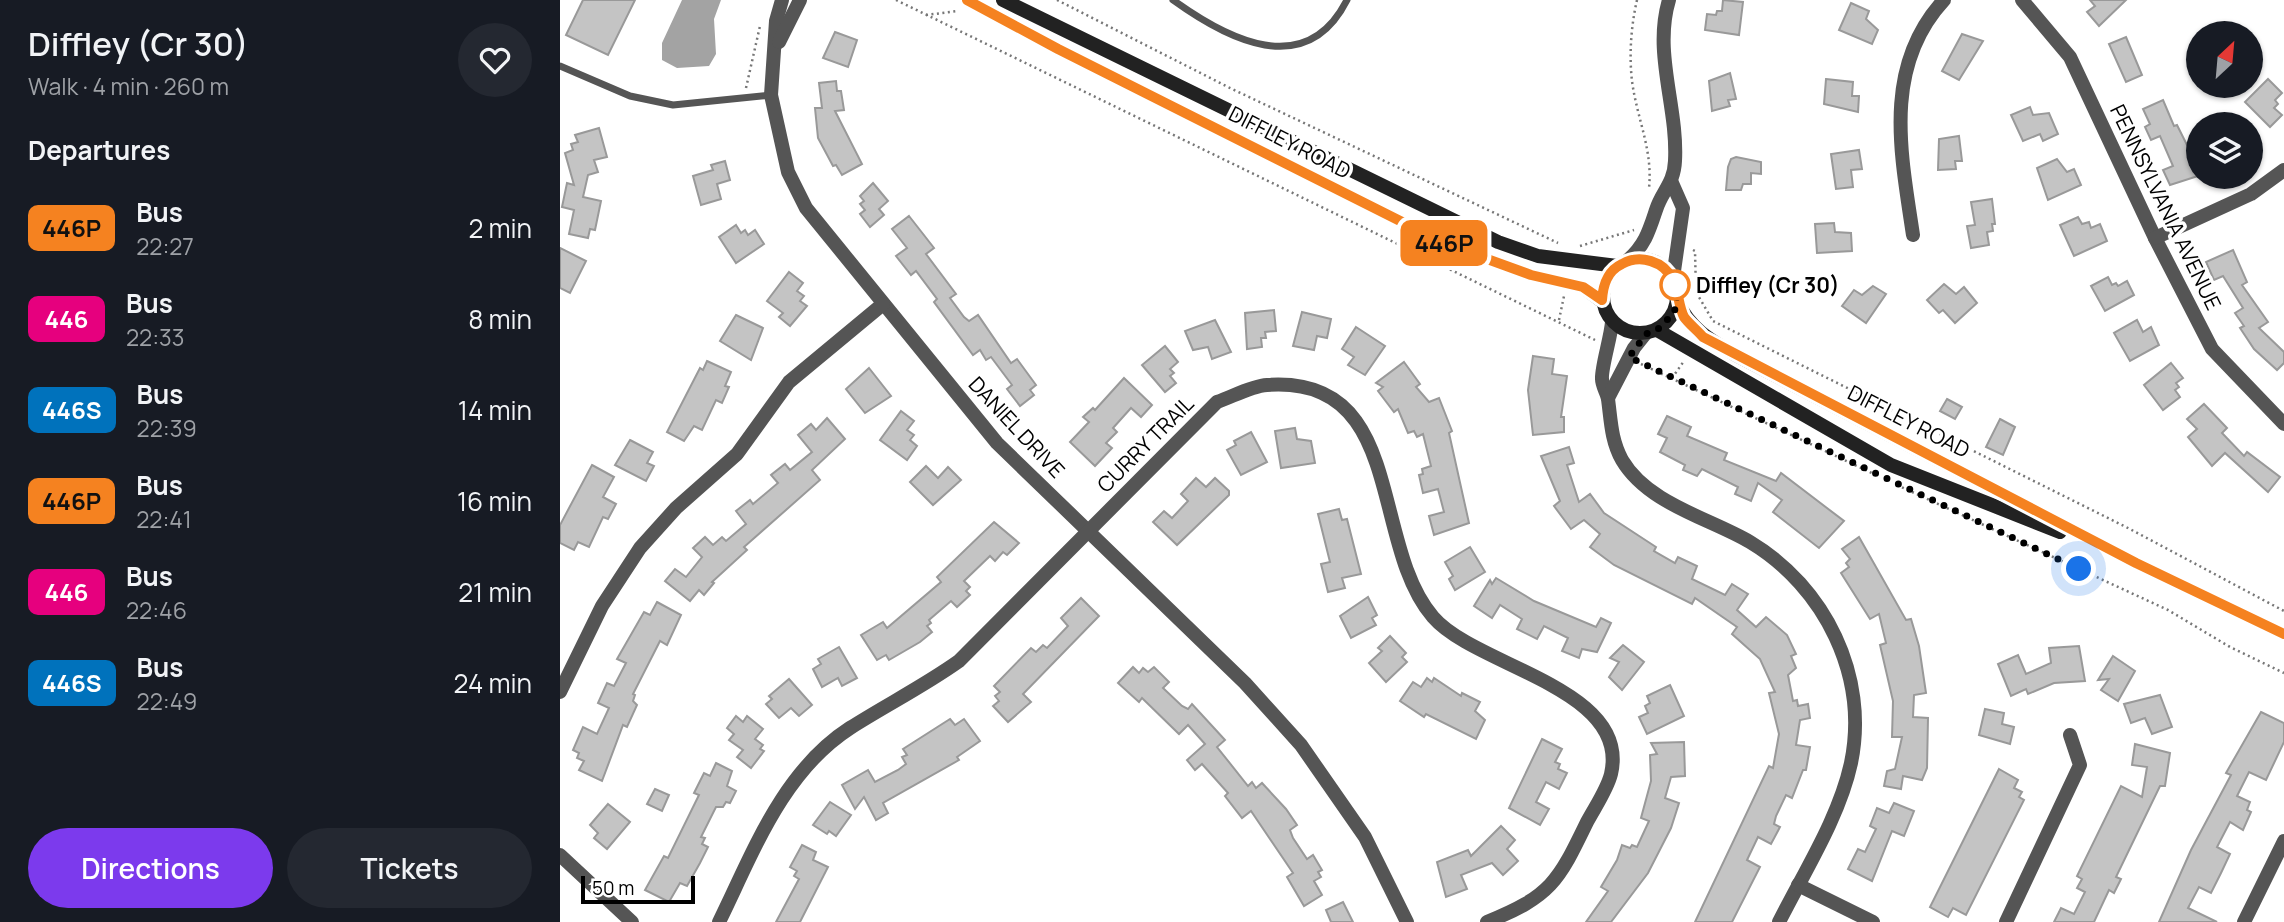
<!DOCTYPE html>
<meta charset="utf-8">
<style>
body{margin:0;font-family:Manrope,sans-serif;background:#242831;color:#f1f3f6;height:100vh;display:flex;flex-direction:column;font-size:26px;white-space:nowrap}
*{box-sizing:border-box;margin:0}
p{font-size:23px;color:#9ea1a6}
.icon{flex:none;width:38px;height:38px;fill:none;stroke:currentColor;stroke-width:2;stroke-linecap:round;stroke-linejoin:round}
.map{position:relative;flex:1;overflow:hidden}
.details{display:flex;flex-direction:column;background:#171b24;width:560px}
.details>*{flex:none}
.badge{padding:0 14px;border-radius:10px;font-size:24px;line-height:46px}
.needle{width:46px;rotate:26deg}
.buttons{position:absolute;left:1626px;top:21px;display:grid;gap:14px}
.buttons a{display:grid;place-items:center;width:77px;height:77px;border-radius:50%;background:#171b24;box-shadow:0 2px 5px #0004;font-size:35px}
.scale{position:absolute;left:21px;bottom:18px;width:114px;box-sizing:border-box;padding-left:7px;border:4px solid #000;border-top:0;font-size:19px;line-height:24px;white-space:nowrap;color:#000;-webkit-text-stroke:5px #fff;paint-order:stroke}
.you{position:absolute;width:35px;height:35px;margin:-18px;border:5px solid #fff;border-radius:50%;background:#1a73e8;box-shadow:0 0 0 10px #1a73e833}
.map>.badge{position:absolute;translate:-50% -50%;box-shadow:0 0 0 4px #fff}
h2{padding:0 28px;font-size:26px;line-height:63px}
.round{display:grid;place-items:center;flex:none;width:74px;height:74px;border-radius:37px;background:#242831}
.head{display:flex;align-items:center;justify-content:space-between;height:119px;padding:0 28px}
h1{font-size:33px;font-weight:600;line-height:52px}
.action{display:flex;gap:14px;margin-top:auto;padding:14px 28px}
.action a{flex:1;height:80px;border-radius:42px;background:#7c3aed;color:#fff;font-size:28px;font-weight:600;line-height:80px;text-align:center}
.action a+a{background:#242831;color:#f1f3f6}
ul{padding:0;list-style:none}
li{display:flex;align-items:center;gap:21px;height:91px;padding:0 28px}
li div{flex:1}
li b{display:block;font-size:26px}
li em{font-style:normal}
li .badge{min-width:77px;font-weight:700;text-align:center}
main{display:flex;flex:1;min-height:0}
.map>svg:first-child{display:block}
</style>
<main>
<section class="details">
<div class="head"><div><h1>Diffley (Cr 30)</h1><p>Walk · 4 min · 260 m</p></div><a class="round"><svg class="icon" aria-label="heart" viewBox="0 0 24 24"><path d="M12 20l-8-8c-3-5 5-10 8-4 3-6 11-1 8 4z"/></svg></a></div>
<h2>Departures</h2>
<ul>
<li><span class="badge" style="background:#f58220;color:#111">446P</span><div><b>Bus</b><p>22:27</p></div><em>2 min</em></li>
<li><span class="badge" style="background:#e6007e;color:#fff">446</span><div><b>Bus</b><p>22:33</p></div><em>8 min</em></li>
<li><span class="badge" style="background:#0072bc;color:#fff">446S</span><div><b>Bus</b><p>22:39</p></div><em>14 min</em></li>
<li><span class="badge" style="background:#f58220;color:#111">446P</span><div><b>Bus</b><p>22:41</p></div><em>16 min</em></li>
<li><span class="badge" style="background:#e6007e;color:#fff">446</span><div><b>Bus</b><p>22:46</p></div><em>21 min</em></li>
<li><span class="badge" style="background:#0072bc;color:#fff">446S</span><div><b>Bus</b><p>22:49</p></div><em>24 min</em></li>
</ul>
<div class="action"><a>Directions</a><a>Tickets</a></div>
</section>
<div class="map">
<svg width="1724" height="922" viewBox="0 0 1724 922">
<rect width="100%" height="100%" fill="#fff"/>
<polygon fill="#a3a3a3" points="122,0 161,0 154,19 156,54 149,66 117,68 102,60 102,43"/>
<g fill="#c4c4c4" stroke="#999" stroke-width="2">
<polygon points="23,0 75,0 48,55 6,35"/>
<polygon points="1163,0 1183,2 1179,35 1145,30 1147,14 1156,15 1157,11 1162,11"/>
<polygon points="1530,0 1566,0 1539,26 1527,12 1535,6"/>
<polygon points="1291,3 1309,11 1306,19 1318,30 1312,44 1279,30"/>
<polygon points="275,32 297,40 288,67 263,58"/>
<polygon points="1402,34 1423,41 1399,80 1382,71"/>
<polygon points="1566,37 1582,75 1566,82 1549,44"/>
<polygon points="1170,73 1176,99 1168,100 1170,106 1152,111 1149,81"/>
<polygon points="1266,79 1293,82 1292,96 1299,96 1298,112 1264,104"/>
<polygon points="1708,79 1722,93 1715,100 1718,104 1714,108 1722,115 1710,127 1685,102"/>
<polygon points="276,81 277,91 281,91 284,110 275,111 302,164 282,175 276,165 273,166 258,138 255,108 262,108 259,83"/>
<polygon points="1603,100 1614,126 1617,125 1627,145 1630,144 1638,163 1638,176 1610,185 1603,170 1613,166 1600,136 1591,140 1585,127 1590,124 1583,109"/>
<polygon points="1470,107 1473,115 1489,113 1498,134 1483,141 1480,134 1463,141 1451,115"/>
<polygon points="39,128 47,157 34,160 38,172 28,175 23,197 41,201 35,230 30,229 28,238 9,234 14,210 2,207 7,183 14,185 5,153 13,150 11,144 18,142 15,135"/>
<polygon points="1399,136 1402,161 1395,161 1396,169 1378,170 1379,139"/>
<polygon points="1299,150 1302,169 1291,170 1293,187 1276,189 1271,154"/>
<polygon points="1176,157 1201,162 1201,174 1191,173 1191,184 1183,184 1181,190 1166,190 1168,167 1171,159"/>
<polygon points="1497,159 1507,172 1514,169 1521,185 1488,200 1477,168"/>
<polygon points="165,161 170,180 157,184 161,199 141,205 133,176 153,170 151,165"/>
<polygon points="313,183 328,201 319,209 324,215 310,227 300,214 305,210 300,204 304,201 300,196"/>
<polygon points="1432,199 1435,224 1432,224 1433,231 1427,232 1429,245 1411,248 1407,226 1415,225 1411,202"/>
<polygon points="349,216 374,248 366,254 396,294 390,298 404,317 409,321 418,315 451,363 457,359 476,385 470,390 474,395 460,406 447,389 452,385 431,357 426,360 420,350 413,355 374,302 377,299 356,271 351,275 336,256 347,248 332,229"/>
<polygon points="1518,217 1522,224 1529,222 1531,228 1540,224 1547,241 1514,256 1500,225"/>
<polygon points="1274,223 1275,232 1291,233 1292,251 1257,253 1255,224"/>
<polygon points="176,225 181,233 185,230 188,235 195,230 204,244 176,263 159,237"/>
<polygon points="0,248 26,261 10,293 0,288"/>
<polygon points="1673,250 1687,282 1682,285 1708,322 1699,328 1724,352 1724,363 1717,370 1694,349 1680,328 1684,326 1675,313 1683,308 1663,276 1654,280 1646,262"/>
<polygon points="229,272 243,283 237,291 244,296 240,301 247,306 230,326 219,317 223,313 207,301"/>
<polygon points="1548,277 1552,285 1556,283 1558,286 1567,281 1574,295 1545,311 1531,286"/>
<polygon points="1384,284 1396,294 1404,287 1417,303 1395,323 1383,310 1379,313 1367,300"/>
<polygon points="1313,286 1326,294 1306,323 1282,306 1294,290 1302,295"/>
<polygon points="714,310 716,331 705,332 706,338 701,338 702,347 687,349 685,313"/>
<polygon points="742,312 771,319 767,338 757,336 754,350 733,346"/>
<polygon points="176,315 203,328 191,360 160,341"/>
<polygon points="655,320 671,352 652,359 648,347 633,350 625,331"/>
<polygon points="1577,320 1583,332 1591,327 1599,345 1570,361 1554,333"/>
<polygon points="796,327 825,346 805,375 788,365 794,357 782,349"/>
<polygon points="605,346 618,362 610,369 614,373 610,376 616,383 605,392 582,365"/>
<polygon points="973,356 994,359 992,374 1007,376 1001,417 1004,417 1004,432 973,435 968,390"/>
<polygon points="147,361 171,372 165,386 169,387 162,403 156,400 142,430 134,426 124,441 107,432 140,368 143,370"/>
<polygon points="844,362 860,384 856,387 869,402 879,398 892,431 889,433 909,523 874,535 869,516 884,512 878,489 863,493 859,475 863,474 862,469 871,466 863,434 857,437 854,431 848,433 838,409 834,412 818,391 823,387 816,383"/>
<polygon points="1611,363 1623,378 1616,383 1619,387 1615,390 1620,397 1603,410 1584,385"/>
<polygon points="309,368 331,396 305,413 286,389"/>
<polygon points="564,378 592,405 581,417 571,408 553,428 557,432 546,443 552,448 535,466 510,442 529,422 523,417 533,408 535,410"/>
<polygon points="1387,399 1402,407 1395,419 1380,411"/>
<polygon points="1644,404 1667,428 1662,433 1684,456 1687,452 1720,477 1708,492 1665,453 1652,466 1628,437 1637,429 1627,419"/>
<polygon points="341,411 354,421 347,430 354,435 350,440 357,446 347,460 320,440"/>
<polygon points="1107,416 1131,427 1127,436 1167,453 1164,460 1216,481 1221,473 1284,521 1259,548 1213,512 1222,500 1198,483 1191,501 1175,494 1178,487 1142,469 1137,476 1123,470 1125,465 1100,452 1107,438 1098,434"/>
<polygon points="267,418 285,439 252,470 260,480 184,547 187,550 152,582 154,583 144,595 139,590 130,601 105,581 115,569 126,577 142,557 133,548 145,537 153,545 162,537 166,541 186,524 176,511 190,500 193,504 218,483 211,475 225,464 230,470 252,452 238,435 251,424 256,430"/>
<polygon points="1440,419 1455,427 1443,455 1426,447"/>
<polygon points="735,428 737,439 751,441 755,463 721,468 715,431"/>
<polygon points="691,432 707,462 681,475 667,450 676,445 674,441"/>
<polygon points="70,440 93,452 87,463 94,466 86,481 55,465"/>
<polygon points="1009,447 1014,463 1007,465 1019,502 1030,494 1044,513 1096,547 1094,551 1115,563 1118,557 1137,566 1132,579 1165,595 1172,584 1188,594 1177,610 1196,627 1206,617 1227,635 1236,654 1231,656 1236,668 1228,675 1233,701 1237,700 1238,706 1248,704 1250,718 1240,720 1236,745 1250,747 1246,770 1243,770 1232,798 1226,795 1216,816 1214,824 1220,827 1211,844 1198,837 1187,860 1200,867 1172,922 1135,922 1209,766 1213,768 1219,734 1209,693 1215,692 1200,659 1172,634 1177,627 1135,598 1132,604 1054,565 1030,547 1040,534 1024,520 1011,529 994,506 1000,501 981,456"/>
<polygon points="32,465 54,477 43,497 56,504 48,519 43,517 29,547 18,542 14,550 0,543 0,525"/>
<polygon points="366,466 378,478 388,467 401,480 373,505 350,482"/>
<polygon points="636,478 646,487 655,478 669,491 669,495 617,545 593,522 604,511 612,518 628,501 621,494"/>
<polygon points="779,509 782,520 787,519 801,574 782,578 785,588 768,592 761,564 770,562 758,514"/>
<polygon points="434,522 459,543 447,555 443,552 435,561 430,556 404,581 410,587 406,591 410,595 397,607 391,601 369,620 371,623 367,626 372,632 360,642 329,660 326,655 317,660 301,635 323,622 327,628 381,582 377,577"/>
<polygon points="1299,537 1346,620 1351,619 1359,646 1366,693 1354,695 1353,717 1368,718 1367,768 1362,780 1343,776 1341,789 1324,786 1327,771 1335,769 1342,737 1332,737 1333,701 1320,645 1326,643 1319,614 1310,619 1281,573 1289,567 1286,563 1290,559 1282,549"/>
<polygon points="910,547 925,572 895,590 889,579 893,576 885,562"/>
<polygon points="936,578 974,601 1036,627 1041,618 1051,623 1037,652 1022,649 1019,658 1002,651 1008,638 984,626 977,639 957,629 962,619 940,605 932,618 914,606 930,580 932,584"/>
<polygon points="808,597 817,615 812,618 816,625 791,638 780,616"/>
<polygon points="521,598 539,616 463,694 471,702 448,722 433,706 439,701 435,696 440,692 434,686 471,648 476,652 483,645 487,648 508,626 501,618"/>
<polygon points="97,602 121,615 107,645 100,641 73,694 75,695 73,701 77,705 67,727 63,725 42,781 19,770 24,761 17,758 19,753 13,750 23,727 37,734 49,708 38,703 47,683 54,686 66,663 57,659 84,612 90,615"/>
<polygon points="830,636 846,653 842,657 847,662 826,682 809,663 822,651 818,648"/>
<polygon points="1063,645 1084,662 1062,690 1049,677 1059,662 1050,658"/>
<polygon points="1519,646 1525,681 1494,683 1468,694 1466,689 1451,696 1438,664 1458,655 1466,674 1491,663 1489,648"/>
<polygon points="279,647 297,678 282,686 278,678 262,687 253,669 261,664 258,659"/>
<polygon points="1553,656 1575,671 1558,701 1541,690 1549,679 1538,680"/>
<polygon points="573,667 579,673 583,668 588,672 594,667 609,682 603,688 622,706 628,709 632,704 665,740 657,747 688,786 692,782 696,788 702,783 726,809 737,825 730,830 733,838 747,859 753,855 762,870 758,872 761,877 754,881 762,895 744,906 727,877 733,873 691,811 682,818 665,796 668,793 642,764 635,770 627,760 645,744 628,725 619,734 582,698 579,702 558,683"/>
<polygon points="867,678 872,682 874,678 901,696 902,693 920,702 915,711 925,720 916,739 866,714 864,717 840,701 853,682 861,687"/>
<polygon points="229,679 252,705 239,716 231,708 219,718 206,704 212,699 209,696"/>
<polygon points="1110,685 1124,716 1087,734 1079,717 1088,713 1085,706 1090,703 1087,696"/>
<polygon points="1600,695 1612,727 1592,734 1585,718 1571,723 1564,704"/>
<polygon points="1425,709 1444,713 1442,724 1454,727 1450,744 1419,735"/>
<polygon points="1701,712 1724,723 1724,742 1706,780 1689,772 1677,796 1690,802 1687,810 1691,812 1683,830 1670,822 1657,847 1670,854 1661,873 1651,893 1639,887 1628,908 1657,922 1599,922 1631,850 1671,775 1666,773"/>
<polygon points="176,716 183,722 187,716 203,729 195,739 203,745 200,749 204,751 191,768 177,757 183,750 169,740 174,734 167,728"/>
<polygon points="390,719 395,725 404,719 420,741 397,757 399,760 323,803 328,813 316,820 304,797 295,809 282,785 308,770 315,782 338,770 346,764 342,757 347,755 343,749"/>
<polygon points="982,739 1002,749 995,762 1000,764 998,769 1007,773 999,789 986,782 976,802 989,809 980,825 949,808"/>
<polygon points="1124,742 1125,776 1111,777 1105,798 1119,803 1111,828 1088,873 1051,922 1026,922 1048,891 1041,887 1057,860 1062,845 1070,848 1072,845 1077,847 1089,821 1081,818 1091,781 1090,755 1097,754 1091,743"/>
<polygon points="1575,744 1610,753 1605,786 1600,786 1556,877 1561,879 1554,893 1549,890 1534,922 1494,922 1501,908 1514,914 1525,892 1517,888 1522,879 1517,876 1561,786 1582,797 1587,767 1572,765"/>
<polygon points="156,763 172,771 167,786 176,791 170,803 166,802 163,807 156,807 141,837 145,838 142,844 148,847 140,863 127,886 120,883 109,902 85,890 104,856 108,858 139,795 134,793 144,773 150,776"/>
<polygon points="1439,769 1458,780 1454,788 1462,792 1459,797 1464,800 1406,915 1393,908 1388,917 1370,907"/>
<polygon points="95,789 109,795 102,811 87,804"/>
<polygon points="270,802 291,815 276,836 269,831 267,834 253,825"/>
<polygon points="1334,803 1354,811 1344,836 1332,831 1312,881 1288,869 1298,849 1305,852 1316,829 1310,826 1317,808 1329,813"/>
<polygon points="48,804 70,822 47,849 34,838 38,833 30,825"/>
<polygon points="941,826 955,840 947,849 958,861 943,875 932,863 901,875 907,889 886,897 877,862 908,850 911,856"/>
<polygon points="242,845 256,852 253,860 268,867 240,922 216,922 239,879 234,876 237,871 230,867"/>
<polygon points="783,902 793,922 771,922 766,910"/>
</g>
<g fill="none" stroke-linecap="round" stroke-linejoin="round">
<g stroke="#777" stroke-width="2.5" stroke-dasharray="2 3.5" stroke-linecap="butt">
<polyline points="336,0 1035,340"/>
<polyline points="497,0 670,88 998,243"/>
<path d="M1077,0C1071,26 1069,55 1072,81C1077,119 1093,150 1089,188"/>
<polyline points="366,15 398,11"/>
<polyline points="186,88 200,26"/>
<polyline points="1020,246 1074,230"/>
<polyline points="1133,250 1135,251 1136,292 1153,321 1568,528 1724,611"/>
<polyline points="999,320 1004,296"/>
<polyline points="1081,364 1316,475"/>
<polyline points="1112,378 1124,361"/>
<polyline points="1337,485 1608,610 1670,647 1724,673"/>
</g>
<g stroke="#555" stroke-width="7">
<path d="M613,0C667,39 746,81 787,0"/>
<polyline points="0,66 70,96 113,105 211,95"/>
</g>
<g stroke="#555" stroke-width="14">
<polyline points="222,0 216,21 211,95 228,172 246,208 437,443 685,683 741,745 805,837 847,922"/>
<polyline points="1462,0 1510,57 1595,238 1652,349 1724,424"/>
<polyline points="219,42 240,0"/>
<path d="M1353,235C1341,154 1322,67 1384,0"/>
<polyline points="1595,238 1691,194 1724,170"/>
<path d="M1052,322C1051,337 1041,368 1042,379C1042,386 1047,393 1048,399C1051,421 1051,440 1062,460C1088,504 1149,518 1190,542C1265,587 1309,676 1291,763C1279,818 1244,872 1219,922"/>
<polyline points="1048,398 1074,348 1086,333"/>
<polyline points="0,692 42,606 80,548 116,508 177,454 229,382 323,304"/>
<polyline points="0,855 72,922"/>
<polyline points="1238,885 1313,922"/>
<path d="M159,922C193,853 222,772 290,728C326,705 364,686 399,661L657,402C672,397 691,386 707,385C847,375 809,543 873,617C916,667 1071,688 1051,774C1047,790 1035,807 1027,822C998,882 991,896 927,922"/>
<polyline points="1446,922 1520,765 1510,735"/>
<polyline points="1684,922 1724,841"/>
</g>
<g stroke="#555" stroke-width="14">
<polyline points="1112,183 1123,208 1113,278"/>
<path d="M1068,260C1085,245 1089,231 1096,210C1102,191 1114,184 1115,161C1118,107 1093,53 1109,0"/>
</g>
<g stroke="#222" stroke-width="14">
<polyline points="407,0 498,49 886,244 971,275 1023,287 1042,301"/>
<polyline points="443,0 938,242 978,256 1057,266"/>
<circle cx="1080" cy="296" r="37"/>
<path d="M1117,301C1130,329 1150,340 1176,355L1576,563L1724,634"/>
<polyline points="1097,330 1331,465 1500,532"/>
</g>
</g>
<g fill="none" stroke-linecap="round" stroke-linejoin="round">
<defs>
<path id="line" d="M407,0L498,49L886,244L971,275L1023,287L1042,300C1043,285 1047,271 1062,264C1080,254 1104,261 1113,280C1119,292 1118,305 1124,317C1129,324 1137,330 1143,337L1576,563L1724,634"/>
</defs>
<use href="#line" stroke="#fff" stroke-width="16"/>
<use href="#line" stroke="#f58220" stroke-width="10"/>
<polyline stroke="#000" stroke-width="7" stroke-dasharray="0 12.6" points="1115,285 1117,301 1114,313 1097,330 1086,334 1069,357 1519,569"/>
</g>
<circle fill="#fff" stroke="#f58220" stroke-width="3.5" cx="1115" cy="285" r="14"/>
<g text-anchor="middle" dominant-baseline="central" stroke-width="7" stroke-linejoin="round" paint-order="stroke">
<g font-size="21" fill="#000" stroke="#fff">
<text transform="translate(730 142) rotate(27)">DIFFLEY ROAD</text>
<text transform="translate(1606 207) rotate(64)">PENNSYLVANIA AVENUE</text>
<text transform="translate(1349 421) rotate(27)">DIFFLEY ROAD</text>
<text transform="translate(457 427) rotate(47)">DANIEL DRIVE</text>
<text transform="translate(585 444) rotate(-45)">CURRY TRAIL</text>
</g>
<g font-size="21" font-weight="bold" fill="#000" stroke="#fff" text-anchor="start">
<text x="1136" y="285">Diffley (Cr 30)</text>
</g>
</g>
</svg>
<div class="buttons">
<a><svg class="needle" viewBox="-14 -14 28 28"><path d="M0-13l5 13h-10z" fill="#e53935"/><path d="M0 13l5-13h-10z" fill="#9ea1a6"/></svg></a>
<a><svg class="icon" aria-label="layers" viewBox="0 0 24 24"><path d="M12 4l9 5-9 5-9-5zM3 14l9 5 9-5"/></svg></a>
</div>
<div class="scale">50 m</div>
<div class="you" style="left:1519px;top:569px"></div>
<b class="badge" style="left:884px;top:243px;background:#f58220;color:#111">446P</b>
</div>
</main>
